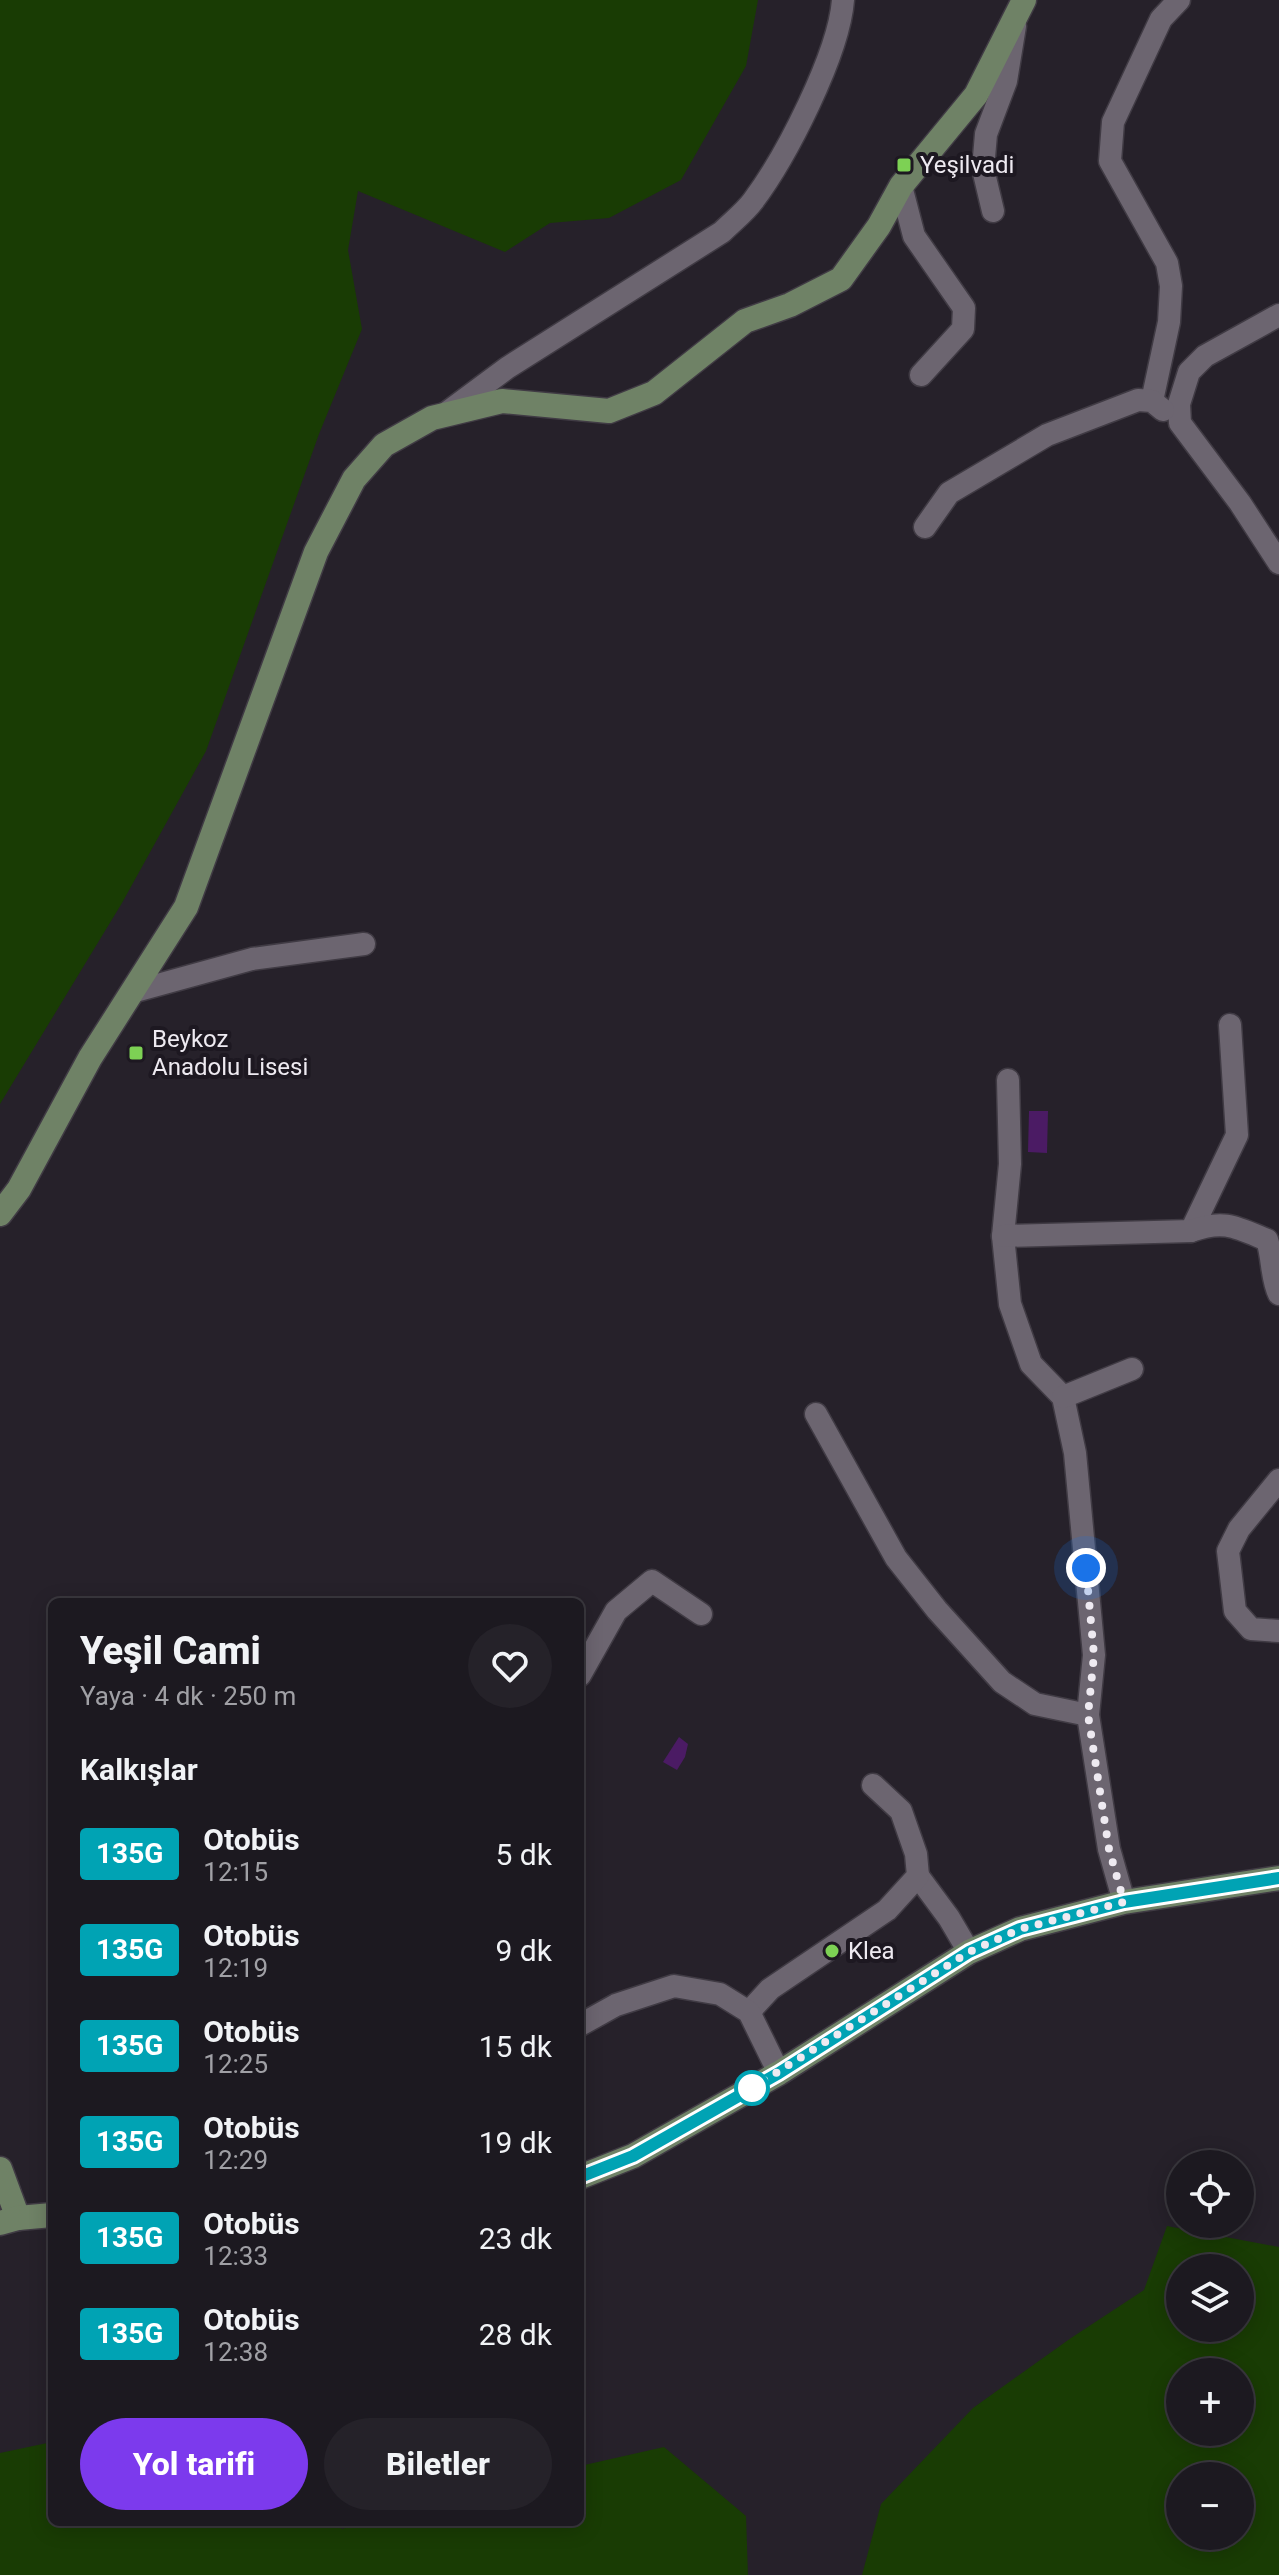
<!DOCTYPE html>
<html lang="tr">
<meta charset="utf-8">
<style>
body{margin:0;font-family:Roboto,sans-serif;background:#252229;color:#f1f3f6;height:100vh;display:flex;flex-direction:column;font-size:30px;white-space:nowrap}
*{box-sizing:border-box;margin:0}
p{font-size:26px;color:#a0a0a5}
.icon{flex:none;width:44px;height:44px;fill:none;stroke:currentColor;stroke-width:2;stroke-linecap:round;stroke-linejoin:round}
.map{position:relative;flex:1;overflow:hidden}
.details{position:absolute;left:48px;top:1598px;width:536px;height:928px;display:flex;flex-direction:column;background:#1c1920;border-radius:12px;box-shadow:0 4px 20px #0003,0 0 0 2px #3a383e}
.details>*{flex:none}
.badge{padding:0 16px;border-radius:6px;font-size:28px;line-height:52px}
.fabs{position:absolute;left:1166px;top:2150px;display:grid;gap:16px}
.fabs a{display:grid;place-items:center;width:88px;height:88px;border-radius:50%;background:#1c1920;box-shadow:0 4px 20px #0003,0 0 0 2px #3a383e;font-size:40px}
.you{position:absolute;width:40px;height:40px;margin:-20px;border:6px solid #fff;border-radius:50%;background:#1a73e8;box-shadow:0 0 0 12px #1a73e833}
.map>.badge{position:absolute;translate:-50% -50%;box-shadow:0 0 0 4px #fff}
h2{padding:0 32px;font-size:30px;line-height:72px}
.round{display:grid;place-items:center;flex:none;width:84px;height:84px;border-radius:42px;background:#252229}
.headline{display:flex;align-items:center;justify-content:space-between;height:136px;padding:0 32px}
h1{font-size:38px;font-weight:800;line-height:60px}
.action{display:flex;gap:16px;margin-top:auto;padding:16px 32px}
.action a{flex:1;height:92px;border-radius:48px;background:#7c3aed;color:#fff;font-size:32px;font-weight:800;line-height:92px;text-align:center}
.action a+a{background:#252229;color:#f1f3f6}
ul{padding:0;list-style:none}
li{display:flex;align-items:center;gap:24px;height:96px;padding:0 32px}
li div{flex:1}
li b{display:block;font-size:30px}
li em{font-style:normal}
li .badge{min-width:88px;font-weight:700;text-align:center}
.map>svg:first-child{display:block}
</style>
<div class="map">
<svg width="1279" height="2575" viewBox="0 0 1279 2575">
<rect width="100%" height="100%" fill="#26212a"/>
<g fill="#193c04" fill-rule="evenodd">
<polygon points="0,0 758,0 746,66 681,180 609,218 550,223 505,252 358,191 348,250 362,329 319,434 206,751 122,903 0,1104"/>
<path d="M1167,2226L1279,2247V2575H862L881,2504L973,2408L1071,2338L1144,2290ZM1240,2268V2328H1180V2268ZM1180,2372H1240V2432H1180ZM1180,2476H1240V2536H1180Z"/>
<polygon points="52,2442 52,2522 336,2522 342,2529 365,2522 580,2522 580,2466 664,2447 746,2516 748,2575 0,2575 0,2453"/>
</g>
<g fill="#4b1b64">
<polygon points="1029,1111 1048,1111 1047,1153 1028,1152"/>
<polygon points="679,1737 688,1744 685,1757 677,1770 663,1762"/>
</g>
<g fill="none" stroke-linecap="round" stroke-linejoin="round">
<defs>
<g id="street">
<polyline points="901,186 914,236 964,308 963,329 921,375"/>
<polyline points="993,211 983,169 986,134 1006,81 1015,26"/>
<polyline points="1279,315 1205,356 1189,372 1179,404 1180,423 1240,503 1279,563"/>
<polyline points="1152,401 1169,322 1171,286 1167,263 1110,161 1113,122 1161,19 1179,0"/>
<path d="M445,414L507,368L722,232C732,222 745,212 753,201C786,157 839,54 843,0"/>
<polyline points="925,527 949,493 1047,435 1138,400 1152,401 1163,410"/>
<polyline points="132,992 252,959 364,944"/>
<polyline points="1008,1080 1010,1164 1003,1236 1010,1304 1031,1364 1063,1397 1075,1453 1094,1655 1088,1715 1109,1849 1124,1902"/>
<polyline points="1191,1231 1237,1135 1230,1025"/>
<path d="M1003,1236L1191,1231C1224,1219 1236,1227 1267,1240C1273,1257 1271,1278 1279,1294"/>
<polyline points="1063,1397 1132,1369"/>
<polyline points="816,1414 896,1558 937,1610 1002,1682 1035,1704 1088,1715"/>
<polyline points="1279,1480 1239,1529 1228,1551 1235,1611 1251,1629 1279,1631"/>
<polyline points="580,1675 616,1611 652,1581 701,1614"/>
<polyline points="918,1876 949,1918 969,1952"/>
<polyline points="749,2012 770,1989 887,1910 918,1876 916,1854 901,1811 873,1785"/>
<polyline points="580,2025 616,2005 674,1986 720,1994 749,2012 779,2073"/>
</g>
<g id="secondary">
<polyline points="0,1214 19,1189 90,1058 186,907 316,552 354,479 384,445 432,418 502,401 609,411 654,393 745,321 790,305 841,279 879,226 901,186 976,95 1024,0"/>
<polyline points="0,2169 18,2218"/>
<polyline points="580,2177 633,2156 779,2073 969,1952 1020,1929 1124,1902 1279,1878"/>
<polyline points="0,2223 18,2218 52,2215"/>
</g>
</defs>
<use href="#street" stroke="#403b44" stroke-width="25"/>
<use href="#secondary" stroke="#403b44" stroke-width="27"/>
<use href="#street" stroke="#6c6570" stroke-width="22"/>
<use href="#secondary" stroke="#6f8266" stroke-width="24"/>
</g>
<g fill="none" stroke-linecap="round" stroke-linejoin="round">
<defs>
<polyline id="line" points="580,2177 633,2156 779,2073 969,1952 1020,1929 1124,1902 1279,1878"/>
</defs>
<use href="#line" stroke="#fff" stroke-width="18"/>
<use href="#line" stroke="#00a3b4" stroke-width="12"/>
<polyline stroke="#eeeaf1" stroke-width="8" stroke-dasharray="0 14.4" points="752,2088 969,1952 1020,1929 1124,1902 1109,1849 1088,1715 1094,1655 1086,1568"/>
</g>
<g fill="#7dd154" stroke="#1d1821" stroke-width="3">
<rect x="896" y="157" width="16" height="16" rx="4"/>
<rect x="128" y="1045" width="16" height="16" rx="4"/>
<circle cx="832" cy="1951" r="8"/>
</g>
<circle fill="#fff" stroke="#00a3b4" stroke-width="4" cx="752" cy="2088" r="16"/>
<g text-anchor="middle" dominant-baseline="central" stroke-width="8" stroke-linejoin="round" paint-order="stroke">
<g font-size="24" fill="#eeeaf1" stroke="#1d1821" text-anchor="start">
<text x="920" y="165">Yeşilvadi</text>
<text x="152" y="1039">Beykoz<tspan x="152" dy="28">Anadolu Lisesi</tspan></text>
<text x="848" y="1951">Klea</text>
</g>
</g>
</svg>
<div class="fabs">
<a><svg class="icon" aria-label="locate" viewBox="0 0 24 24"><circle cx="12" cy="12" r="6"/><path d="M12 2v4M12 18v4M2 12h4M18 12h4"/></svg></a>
<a><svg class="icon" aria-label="layers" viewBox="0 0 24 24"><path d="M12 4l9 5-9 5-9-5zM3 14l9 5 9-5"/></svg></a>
<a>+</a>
<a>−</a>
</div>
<div class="you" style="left:1086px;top:1568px"></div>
<section class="details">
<div class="headline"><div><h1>Yeşil Cami</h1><p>Yaya · 4 dk · 250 m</p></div><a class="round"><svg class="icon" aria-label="heart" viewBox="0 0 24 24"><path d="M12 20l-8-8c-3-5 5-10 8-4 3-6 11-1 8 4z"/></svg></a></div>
<h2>Kalkışlar</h2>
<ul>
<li><span class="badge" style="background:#00a3b4;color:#fff">135G</span><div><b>Otobüs</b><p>12:15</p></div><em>5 dk</em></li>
<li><span class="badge" style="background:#00a3b4;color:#fff">135G</span><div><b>Otobüs</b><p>12:19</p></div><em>9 dk</em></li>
<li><span class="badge" style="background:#00a3b4;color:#fff">135G</span><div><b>Otobüs</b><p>12:25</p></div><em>15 dk</em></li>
<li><span class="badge" style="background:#00a3b4;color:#fff">135G</span><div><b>Otobüs</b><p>12:29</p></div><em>19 dk</em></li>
<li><span class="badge" style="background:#00a3b4;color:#fff">135G</span><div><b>Otobüs</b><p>12:33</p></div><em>23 dk</em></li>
<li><span class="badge" style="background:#00a3b4;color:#fff">135G</span><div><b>Otobüs</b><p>12:38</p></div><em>28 dk</em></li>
</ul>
<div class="action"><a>Yol tarifi</a><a>Biletler</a></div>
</section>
</div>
